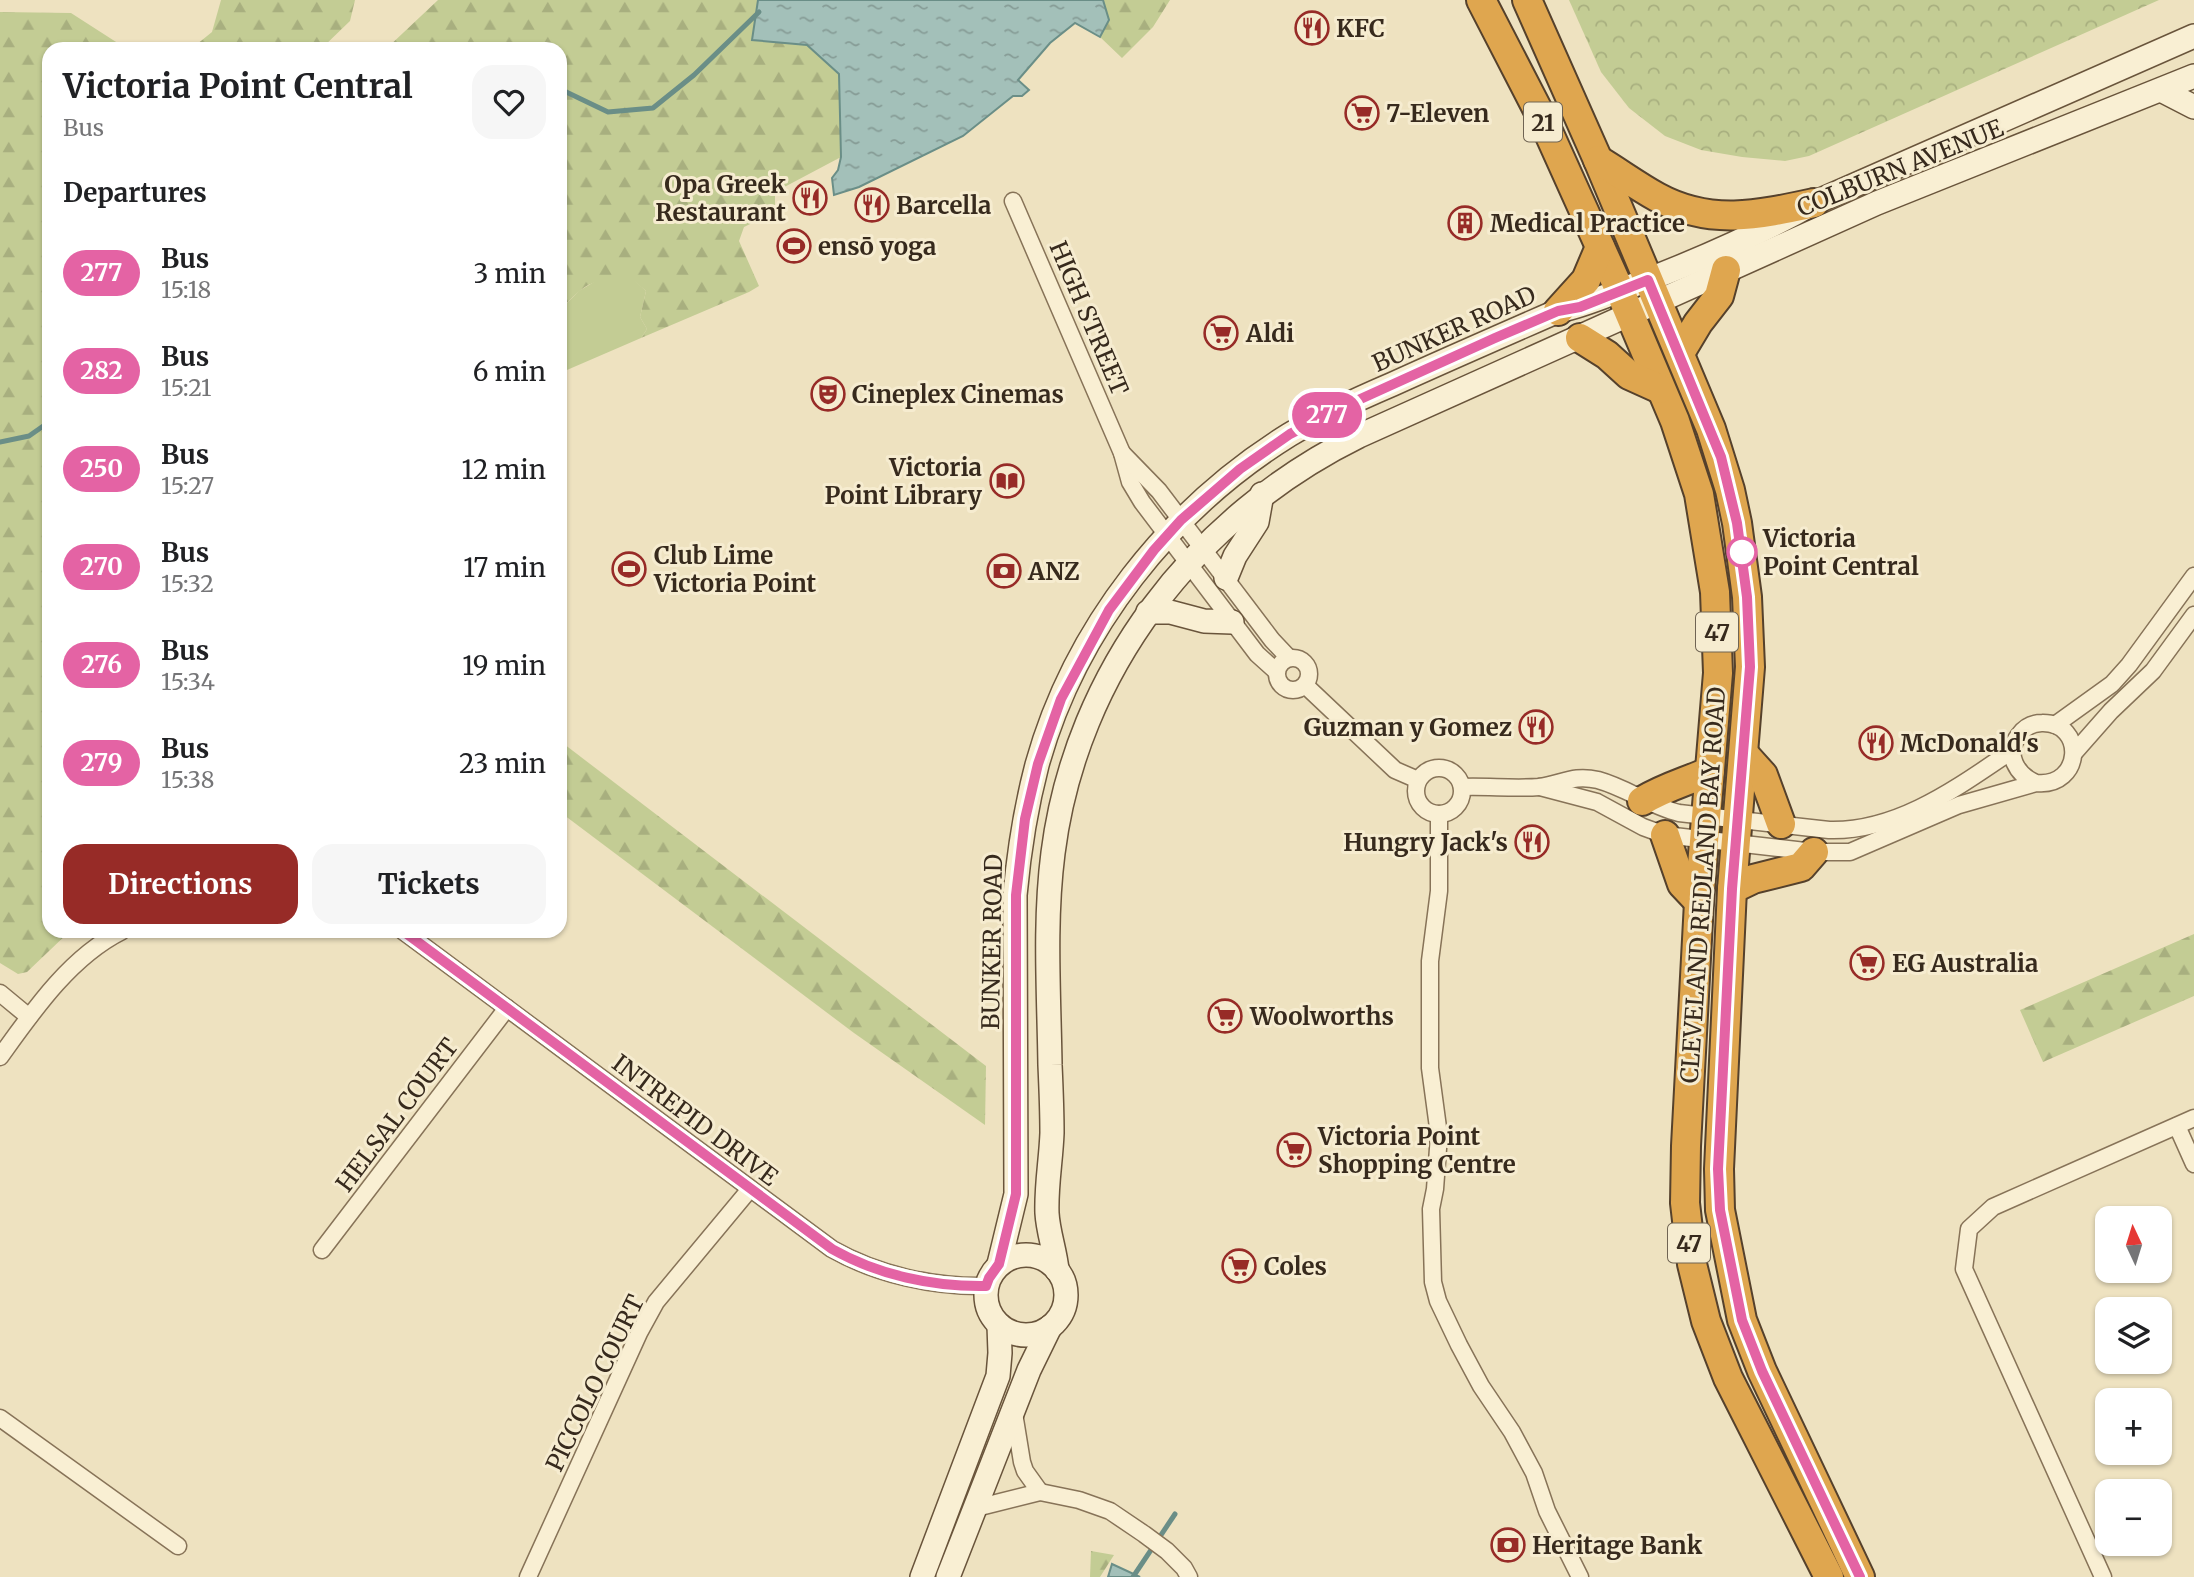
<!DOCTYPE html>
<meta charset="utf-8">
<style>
body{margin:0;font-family:Merriweather,serif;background:#f6f6f6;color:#202124;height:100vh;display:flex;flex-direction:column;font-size:26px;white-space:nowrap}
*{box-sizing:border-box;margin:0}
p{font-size:23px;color:#757577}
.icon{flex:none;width:38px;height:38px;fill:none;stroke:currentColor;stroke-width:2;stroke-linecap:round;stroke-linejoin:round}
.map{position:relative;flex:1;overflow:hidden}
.sheet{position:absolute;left:42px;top:42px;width:525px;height:896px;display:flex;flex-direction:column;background:#fff;border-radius:21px;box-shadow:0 2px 5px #0004}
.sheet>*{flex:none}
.badge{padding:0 14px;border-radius:23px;font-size:24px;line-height:46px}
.needle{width:46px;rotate:356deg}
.buttons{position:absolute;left:2095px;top:1206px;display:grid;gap:14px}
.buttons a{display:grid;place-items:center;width:77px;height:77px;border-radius:14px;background:#fff;box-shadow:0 2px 5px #0004;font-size:35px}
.map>.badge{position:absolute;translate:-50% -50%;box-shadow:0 0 0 4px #fff}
h2{padding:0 21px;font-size:26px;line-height:63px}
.round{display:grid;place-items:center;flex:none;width:74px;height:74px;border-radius:21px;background:#f6f6f6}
.headline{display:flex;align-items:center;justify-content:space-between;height:119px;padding:0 21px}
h1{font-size:33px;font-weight:700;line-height:52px}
.action{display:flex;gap:14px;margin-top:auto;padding:14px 21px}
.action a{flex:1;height:80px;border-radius:21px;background:#972b27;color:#fff;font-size:28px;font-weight:700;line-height:80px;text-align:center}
.action a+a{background:#f6f6f6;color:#202124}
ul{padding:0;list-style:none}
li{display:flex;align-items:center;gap:21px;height:98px;padding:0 21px}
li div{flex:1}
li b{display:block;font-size:26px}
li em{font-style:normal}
li .badge{min-width:77px;font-weight:700;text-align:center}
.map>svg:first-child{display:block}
</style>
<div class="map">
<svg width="2194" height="1577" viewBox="0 0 2194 1577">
<defs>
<pattern id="forest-firs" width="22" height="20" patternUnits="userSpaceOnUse" patternTransform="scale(1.75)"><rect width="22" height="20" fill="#c3cc94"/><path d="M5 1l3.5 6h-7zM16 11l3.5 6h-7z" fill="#a8af7f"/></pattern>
<pattern id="park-crowns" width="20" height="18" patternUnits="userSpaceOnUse" patternTransform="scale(1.75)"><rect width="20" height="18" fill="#c3cc94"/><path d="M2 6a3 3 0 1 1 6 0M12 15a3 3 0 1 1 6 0" fill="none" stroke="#a8af7f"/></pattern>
<pattern id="water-ripples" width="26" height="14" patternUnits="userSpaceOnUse" patternTransform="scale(1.75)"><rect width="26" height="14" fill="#a3c0b9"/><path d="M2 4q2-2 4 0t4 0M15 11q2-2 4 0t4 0" fill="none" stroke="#869c96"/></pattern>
</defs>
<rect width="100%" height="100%" fill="#eee2c0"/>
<polygon fill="#c3cc94" points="599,279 633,279 646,291 640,317 647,329 641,338 560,373 560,310 579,291"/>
<g fill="url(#forest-firs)">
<polygon points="221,0 355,0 350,21 321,49 191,49 212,32"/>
<path d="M438,0H758L753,40L807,45L839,74L841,157L775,192V212L744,227L739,241L759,286L749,292L641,338L647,329L640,317L646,291L633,280C592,279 589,280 560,310V49H386Z"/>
<polygon points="1103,0 1170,0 1153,27 1122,58 1100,37 1109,20"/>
<polygon points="0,12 71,13 127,49 49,49 49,931 70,931 27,972 18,974 0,963"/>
<polygon points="560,741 986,1066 985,1125 854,1033 560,812"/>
<polygon points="2194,934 2194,996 2043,1062 2020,1010"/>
<polygon points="1091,1551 1114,1555 1100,1577 1090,1577"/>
</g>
<polygon fill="url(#park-crowns)" points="1569,0 2159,0 1809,156 1785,161 1742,157 1701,150 1665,136 1629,108 1601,72"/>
<g fill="url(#water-ripples)" stroke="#6a8e87" stroke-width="2">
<polygon points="758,0 1103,0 1109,20 1100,37 1075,23 1050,43 1018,80 1029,90 1022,96 1013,96 963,136 859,187 834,195 832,178 838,170 841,157 839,74 807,45 752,40"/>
<polygon points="1112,1564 1140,1577 1108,1577"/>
</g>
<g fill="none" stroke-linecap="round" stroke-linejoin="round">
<g stroke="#6a8e87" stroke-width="5">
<polyline points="560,89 608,112 653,108 694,75 759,12"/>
<polyline points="0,442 29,436 49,422"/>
<polyline points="1133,1577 1175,1514"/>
</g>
<defs>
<g id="street">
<polyline points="1013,201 1122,453 1130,482 1142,502 1257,654 1277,672"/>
<polyline points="1122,453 1159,491 1272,640 1289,658"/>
<circle cx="1293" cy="674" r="16"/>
<polyline points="1305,685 1395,770 1418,780"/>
<polyline points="2055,725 2112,684 2129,665 2194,576"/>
<polyline points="2074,753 2111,711 2153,671 2194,615"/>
<circle cx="1439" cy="791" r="23"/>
<path d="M1462,787C1488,786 1514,789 1539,787C1562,784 1573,774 1598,780C1627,788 1650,806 1679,813L1829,830C1898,832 1958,787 2013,750"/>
<path d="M1540,787L1597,802L1643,827L1665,835L1814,852H1850L1959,805L2036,783C2083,788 2086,722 2042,723C2032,723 2024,728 2019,735C2004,754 2017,775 2036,783"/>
<polyline points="1439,814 1439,891 1430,961 1430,1068 1439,1135 1435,1189 1431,1209 1433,1282 1438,1301 1459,1345 1481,1386 1512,1432 1534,1473 1547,1511 1580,1577"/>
<path d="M403,931L832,1249C878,1275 933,1287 986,1286"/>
<polyline points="0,993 29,1017"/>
<path d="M0,1057C33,1011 70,957 122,931"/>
<polyline points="2177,1126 2194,1164"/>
<polyline points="322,1250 507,1008"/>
<polyline points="1014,1413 1022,1462 1025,1471 1040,1492"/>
<polyline points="0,1418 178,1546"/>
<polyline points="976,1508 1040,1492 1079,1500 1110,1511 1144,1534 1167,1551 1184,1568 1189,1577"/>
<polyline points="528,1577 639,1333 656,1302 750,1189"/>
<polyline points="2103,1577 1964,1269 1969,1229 1993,1207 2194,1118"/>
</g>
<g id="secondary">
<polyline points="2161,90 2194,107"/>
<polyline points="1226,578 1235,556 1257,522 1262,494"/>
<polyline points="1148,612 1170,612 1204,621 1232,622"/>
<circle cx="1026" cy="1295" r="40"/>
<path d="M999,1264L1016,1194L1015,895C1019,851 1026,807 1037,765C1075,628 1170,509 1289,435C1322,415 1358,399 1393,384C1448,359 1503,335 1558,311C1583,306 1605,296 1629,287C1693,263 1755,236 1814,203L2194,36"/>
<path d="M1057,1270C1055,1250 1048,1232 1047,1213C1046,1186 1051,1160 1052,1133C1052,1111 1051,1087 1050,1065C1049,995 1044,923 1053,853C1076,671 1196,516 1359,436L1877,203L2194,76"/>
<polyline points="922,1577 998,1376 1000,1353 999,1325"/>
<polyline points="948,1577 1029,1370 1050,1327"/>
</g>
<g id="highway">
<polyline points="1481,0 1542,118 1620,291 1675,421 1699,494 1715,592 1718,673 1699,902 1686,1146 1685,1203 1692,1264 1706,1321 1728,1378 1829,1577"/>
<polyline points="1527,0 1598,160 1711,429 1730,490 1737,523 1747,597 1750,667 1732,889 1719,1169 1720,1210 1742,1320 1762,1371 1860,1577"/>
<path d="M1598,160C1618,172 1637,186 1657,197C1710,226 1759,215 1814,203"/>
<polyline points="1558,311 1586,280 1600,247"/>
<polyline points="1580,338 1607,355 1629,375 1660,389"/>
<polyline points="1680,353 1698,323 1719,296 1726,270"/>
<polyline points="1744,754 1763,775 1781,824"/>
<path d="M1642,801C1665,787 1686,782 1710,771"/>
<polyline points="1665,835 1682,884 1699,902"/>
<polyline points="1732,889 1753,879 1801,867 1814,852"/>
</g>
</defs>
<use href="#street" stroke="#877358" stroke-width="19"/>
<use href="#secondary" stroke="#69543b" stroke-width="26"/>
<use href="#highway" stroke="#55412c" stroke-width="32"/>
<use href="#street" stroke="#f9efd3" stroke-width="16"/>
<use href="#secondary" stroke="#f9efd3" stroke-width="23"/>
<use href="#highway" stroke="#dfa64f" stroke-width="28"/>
</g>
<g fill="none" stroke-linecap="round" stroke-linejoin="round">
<defs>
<path id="line" d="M403,931L832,1249C878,1275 933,1287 986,1286L989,1278L999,1264L1016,1194V895L1025,819L1038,764L1061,699L1109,610L1154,550L1181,520L1240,469L1290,434L1345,406L1495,338L1558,311L1580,307L1648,280L1721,457L1737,523L1747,597L1750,667L1732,889L1718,1169L1720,1210L1742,1320L1762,1371L1860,1577"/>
</defs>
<use href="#line" stroke="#fff" stroke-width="16"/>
<use href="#line" stroke="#e463a4" stroke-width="10"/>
</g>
<defs>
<symbol id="restaurant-ring" viewBox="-11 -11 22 22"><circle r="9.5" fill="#f6ecd0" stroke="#972b27" stroke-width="1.5"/><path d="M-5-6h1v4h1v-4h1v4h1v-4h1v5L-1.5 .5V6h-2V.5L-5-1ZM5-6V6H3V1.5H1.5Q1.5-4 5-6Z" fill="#972b27"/></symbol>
<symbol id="supermarket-ring" viewBox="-11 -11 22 22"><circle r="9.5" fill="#f6ecd0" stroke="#972b27" stroke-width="1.5"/><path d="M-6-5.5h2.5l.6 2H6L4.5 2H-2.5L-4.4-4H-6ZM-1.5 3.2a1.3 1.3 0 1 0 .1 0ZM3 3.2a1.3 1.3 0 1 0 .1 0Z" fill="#972b27"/></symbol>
<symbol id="building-ring" viewBox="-11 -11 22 22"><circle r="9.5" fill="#f6ecd0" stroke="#972b27" stroke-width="1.5"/><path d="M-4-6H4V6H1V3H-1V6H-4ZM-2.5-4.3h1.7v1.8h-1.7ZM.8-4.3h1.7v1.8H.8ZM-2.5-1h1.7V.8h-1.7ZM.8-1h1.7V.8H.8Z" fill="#972b27"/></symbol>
<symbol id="stadium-ring" viewBox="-11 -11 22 22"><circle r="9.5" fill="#f6ecd0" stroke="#972b27" stroke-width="1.5"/><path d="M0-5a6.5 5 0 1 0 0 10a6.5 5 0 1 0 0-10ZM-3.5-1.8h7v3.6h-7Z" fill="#972b27"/></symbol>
<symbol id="theatre-ring" viewBox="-11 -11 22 22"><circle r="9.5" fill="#f6ecd0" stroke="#972b27" stroke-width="1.5"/><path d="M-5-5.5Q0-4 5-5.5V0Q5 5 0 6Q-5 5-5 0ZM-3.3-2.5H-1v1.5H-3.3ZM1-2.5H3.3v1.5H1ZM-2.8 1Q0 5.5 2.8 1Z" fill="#972b27"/></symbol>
<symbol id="library-ring" viewBox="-11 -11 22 22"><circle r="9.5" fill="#f6ecd0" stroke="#972b27" stroke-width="1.5"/><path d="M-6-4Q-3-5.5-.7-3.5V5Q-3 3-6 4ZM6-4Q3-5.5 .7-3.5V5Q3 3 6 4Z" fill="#972b27"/></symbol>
<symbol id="bank-ring" viewBox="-11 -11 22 22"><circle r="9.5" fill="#f6ecd0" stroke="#972b27" stroke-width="1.5"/><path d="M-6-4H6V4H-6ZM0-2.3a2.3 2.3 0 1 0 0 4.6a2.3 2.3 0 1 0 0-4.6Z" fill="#972b27"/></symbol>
</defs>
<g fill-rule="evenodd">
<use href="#restaurant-ring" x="1293" y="9" width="38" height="38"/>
<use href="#supermarket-ring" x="1343" y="94" width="38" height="38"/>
<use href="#restaurant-ring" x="791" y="179" width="38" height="38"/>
<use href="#restaurant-ring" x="853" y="186" width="38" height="38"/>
<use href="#building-ring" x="1446" y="204" width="38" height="38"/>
<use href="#stadium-ring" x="775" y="227" width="38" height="38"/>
<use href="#supermarket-ring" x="1202" y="314" width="38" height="38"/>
<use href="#theatre-ring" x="809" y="375" width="38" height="38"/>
<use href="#library-ring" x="988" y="462" width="38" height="38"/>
<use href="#stadium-ring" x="610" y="550" width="38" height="38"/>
<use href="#bank-ring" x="985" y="552" width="38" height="38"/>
<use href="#restaurant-ring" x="1517" y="708" width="38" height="38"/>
<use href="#restaurant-ring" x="1857" y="724" width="38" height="38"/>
<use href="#restaurant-ring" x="1513" y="823" width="38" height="38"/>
<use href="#supermarket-ring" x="1848" y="944" width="38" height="38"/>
<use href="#supermarket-ring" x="1206" y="997" width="38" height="38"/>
<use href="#supermarket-ring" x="1275" y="1131" width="38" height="38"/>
<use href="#supermarket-ring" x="1220" y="1247" width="38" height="38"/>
<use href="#bank-ring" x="1489" y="1526" width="38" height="38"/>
</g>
<circle fill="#fff" stroke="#e463a4" stroke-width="3.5" cx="1742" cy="552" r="14"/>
<g text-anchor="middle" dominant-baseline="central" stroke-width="6" stroke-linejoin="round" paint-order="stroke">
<g fill="#f6ecd0" stroke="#706453" stroke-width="2">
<rect x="1524" y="102.5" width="38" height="39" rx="5"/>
<rect x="1696" y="612.5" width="42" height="39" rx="5"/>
<rect x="1668" y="1223.5" width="42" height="39" rx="5"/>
</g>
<g font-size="23" font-weight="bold" fill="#372a1d">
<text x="1543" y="122">21</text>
<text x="1717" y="632">47</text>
<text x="1689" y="1243">47</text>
</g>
<g font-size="24" font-weight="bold" fill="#372a1d" stroke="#f6ecd0" text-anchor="start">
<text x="1336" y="28">KFC</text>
<text x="1386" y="113">7-Eleven</text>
<text x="786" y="184" text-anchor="end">Opa Greek<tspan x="786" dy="28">Restaurant</tspan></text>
<text x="896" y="205">Barcella</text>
<text x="1490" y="223">Medical Practice</text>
<text x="818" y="246">ensō yoga</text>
<text x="1246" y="333">Aldi</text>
<text x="852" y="394">Cineplex Cinemas</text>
<text x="982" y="467" text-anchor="end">Victoria<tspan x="982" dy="28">Point Library</tspan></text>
<text x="654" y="555">Club Lime<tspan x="654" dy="28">Victoria Point</tspan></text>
<text x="1028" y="571">ANZ</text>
<text x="1512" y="727" text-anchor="end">Guzman y Gomez</text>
<text x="1900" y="743">McDonald's</text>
<text x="1508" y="842" text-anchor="end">Hungry Jack's</text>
<text x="1892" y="963">EG Australia</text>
<text x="1250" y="1016">Woolworths</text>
<text x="1318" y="1136">Victoria Point<tspan x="1318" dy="28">Shopping Centre</tspan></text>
<text x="1264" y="1266">Coles</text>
<text x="1532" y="1545">Heritage Bank</text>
</g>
<g font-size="24" fill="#372a1d" stroke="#f6ecd0">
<text transform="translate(1900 168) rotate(-22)">COLBURN AVENUE</text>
<text transform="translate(1089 318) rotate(67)">HIGH STREET</text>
<text transform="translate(1454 329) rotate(-24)">BUNKER ROAD</text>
<text transform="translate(1703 885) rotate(-86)">CLEVELAND REDLAND BAY ROAD</text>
<text transform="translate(992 942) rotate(-89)">BUNKER ROAD</text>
<text transform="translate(397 1115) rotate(-53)">HELSAL COURT</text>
<text transform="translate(695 1120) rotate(37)">INTREPID DRIVE</text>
<text transform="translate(595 1383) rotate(-64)">PICCOLO COURT</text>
</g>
<g font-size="24" font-weight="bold" fill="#372a1d" stroke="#f6ecd0" text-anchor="start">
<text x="1763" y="538">Victoria<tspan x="1763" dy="28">Point Central</tspan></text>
</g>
</g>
</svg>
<div class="buttons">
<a><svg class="needle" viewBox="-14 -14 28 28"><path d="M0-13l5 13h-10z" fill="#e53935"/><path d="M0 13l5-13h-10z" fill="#757577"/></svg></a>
<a><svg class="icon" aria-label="layers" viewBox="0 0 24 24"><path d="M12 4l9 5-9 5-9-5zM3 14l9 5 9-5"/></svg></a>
<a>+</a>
<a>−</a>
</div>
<b class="badge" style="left:1327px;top:415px;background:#e463a4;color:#fff">277</b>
<section class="sheet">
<div class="headline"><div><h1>Victoria Point Central</h1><p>Bus</p></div><a class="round"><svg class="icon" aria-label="heart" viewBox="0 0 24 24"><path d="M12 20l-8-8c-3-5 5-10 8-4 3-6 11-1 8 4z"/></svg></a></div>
<h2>Departures</h2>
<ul>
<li><span class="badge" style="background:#e463a4;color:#fff">277</span><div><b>Bus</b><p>15:18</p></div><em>3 min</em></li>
<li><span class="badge" style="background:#e463a4;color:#fff">282</span><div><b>Bus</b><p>15:21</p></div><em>6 min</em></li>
<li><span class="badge" style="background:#e463a4;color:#fff">250</span><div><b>Bus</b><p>15:27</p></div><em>12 min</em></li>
<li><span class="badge" style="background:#e463a4;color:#fff">270</span><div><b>Bus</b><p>15:32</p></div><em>17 min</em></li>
<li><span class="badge" style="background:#e463a4;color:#fff">276</span><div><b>Bus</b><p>15:34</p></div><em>19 min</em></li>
<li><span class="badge" style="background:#e463a4;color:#fff">279</span><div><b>Bus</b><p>15:38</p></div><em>23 min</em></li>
</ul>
<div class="action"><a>Directions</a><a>Tickets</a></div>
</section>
</div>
